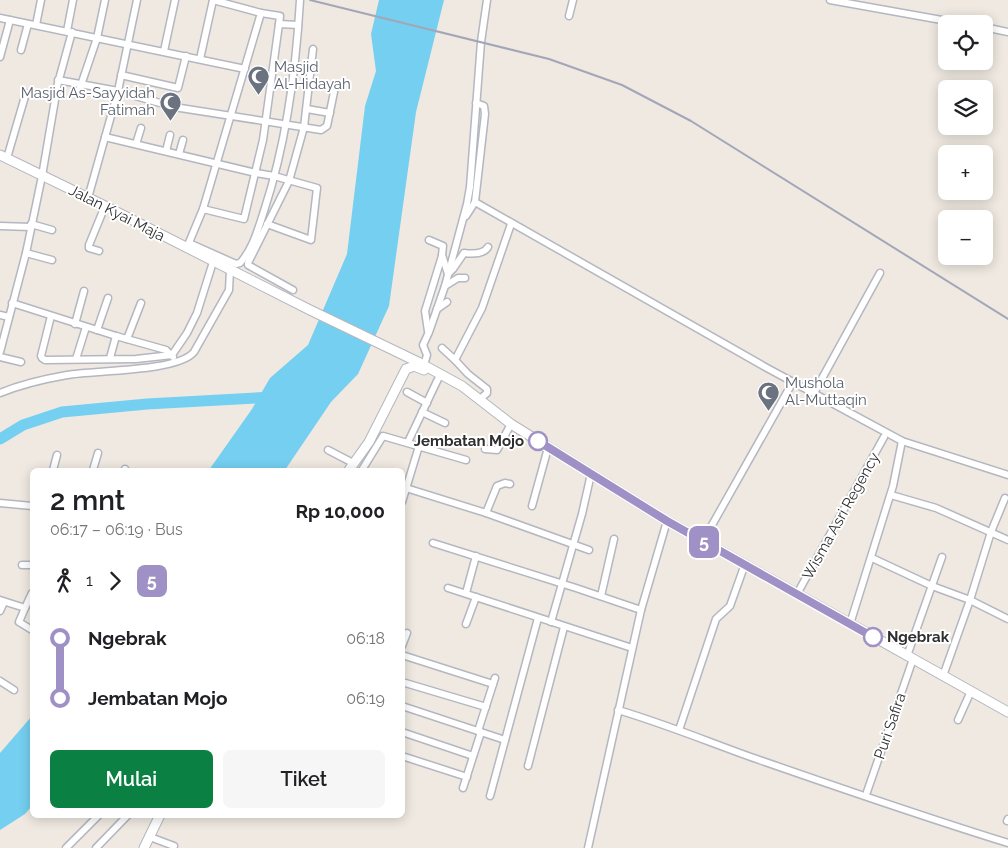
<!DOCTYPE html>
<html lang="id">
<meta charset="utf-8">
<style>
body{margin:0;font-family:Raleway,sans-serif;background:#f6f6f6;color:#202124;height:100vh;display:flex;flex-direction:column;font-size:19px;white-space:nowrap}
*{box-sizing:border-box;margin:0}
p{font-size:16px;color:#757577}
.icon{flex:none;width:28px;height:28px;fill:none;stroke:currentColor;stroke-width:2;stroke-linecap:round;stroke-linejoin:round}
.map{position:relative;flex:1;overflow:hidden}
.panel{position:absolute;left:30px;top:468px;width:375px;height:350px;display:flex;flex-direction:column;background:#fff;border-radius:8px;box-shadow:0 2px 12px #0003}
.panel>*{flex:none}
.badge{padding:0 10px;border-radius:8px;font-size:18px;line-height:32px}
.controls{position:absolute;left:938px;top:15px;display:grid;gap:10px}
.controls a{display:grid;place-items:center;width:55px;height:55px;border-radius:8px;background:#fff;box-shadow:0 2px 12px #0003;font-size:25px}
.map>.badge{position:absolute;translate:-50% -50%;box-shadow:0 0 0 2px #fff}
.legs{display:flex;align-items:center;gap:8px;height:55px;padding:0 20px;font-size:16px}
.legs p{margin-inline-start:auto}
.overview{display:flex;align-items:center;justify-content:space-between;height:85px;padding:0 20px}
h1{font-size:28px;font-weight:600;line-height:38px}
.action{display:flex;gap:10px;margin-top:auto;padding:10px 20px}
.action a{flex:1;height:58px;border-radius:8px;background:#0b8043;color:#fff;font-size:20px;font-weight:600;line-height:58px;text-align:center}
.action a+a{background:#f6f6f6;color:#202124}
ul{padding:0 20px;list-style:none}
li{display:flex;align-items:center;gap:18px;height:60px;font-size:19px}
li i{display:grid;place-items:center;width:8px;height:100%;margin:0 6px;background:currentColor}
li i::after{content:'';width:12px;height:12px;margin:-6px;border:4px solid;border-radius:50%;background:#fff}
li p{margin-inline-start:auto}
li:first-child i{background:linear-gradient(#0000 50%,currentColor 0)}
li:last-child i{background:linear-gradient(currentColor 50%,#0000 0)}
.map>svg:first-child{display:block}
</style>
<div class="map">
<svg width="1008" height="848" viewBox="0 0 1008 848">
<rect width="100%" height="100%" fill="#efe9e1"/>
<g fill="#75cff0">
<polygon points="379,0 444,0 416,112 389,306 358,374 331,402 285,470 209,470 252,409 270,378 308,345 347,254 365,106 376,71 371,34"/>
<polygon points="32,716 32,806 25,814 0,830 0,753"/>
</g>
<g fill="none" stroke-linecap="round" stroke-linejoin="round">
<polyline stroke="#75cff0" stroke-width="11" points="0,439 23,425 62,412 147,404 274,397"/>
<defs>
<g id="street">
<polyline points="213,0 261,13 280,16 279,24"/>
<polyline points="830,0 964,24"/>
<polyline points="569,16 573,0"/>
<polyline points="0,18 245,69"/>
<polyline points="36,25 41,0"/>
<polyline points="984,27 1008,32"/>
<polyline points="67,31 73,0"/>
<polyline points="21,50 28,24"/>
<polyline points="164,51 175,0"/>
<polyline points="0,57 10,20"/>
<polyline points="200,59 213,0"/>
<polyline points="121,75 178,88 186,56"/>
<polyline points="58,80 118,91 174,107 321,130 327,126 334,92 333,87 310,84"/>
<polyline points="55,94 72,32"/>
<polyline points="78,94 97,38 105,0"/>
<polyline points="307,109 330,113"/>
<polyline points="105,137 256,173 274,176 317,188 311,240 267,224"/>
<polyline points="136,144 141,128"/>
<polyline points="166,151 170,135"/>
<polyline points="179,154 183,140"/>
<polyline points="7,158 26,93"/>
<polyline points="88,198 118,91 137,0"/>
<polyline points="475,202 767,368 902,441 1008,475"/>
<polyline points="203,209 244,219 263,140 279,24 298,25"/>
<polyline points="466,216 475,202 485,114 484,106 476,103"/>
<polyline points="31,224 52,230"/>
<polyline points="0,226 31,227"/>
<path d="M429,240L443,246L442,255L448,274L453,269L464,253C472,254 484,254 488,247"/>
<path d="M189,243L236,264L240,263C253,249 258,229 264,211C286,144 296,71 300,0"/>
<polyline points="188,245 203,209 261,13"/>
<polyline points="99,251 89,248 89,245 105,206"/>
<polyline points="26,253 52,260"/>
<polyline points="445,286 458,278 465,278"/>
<polyline points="293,290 248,265 248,263 289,181 304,127 313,49"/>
<polyline points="12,303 116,336 166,350 173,357"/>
<polyline points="437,309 447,302"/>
<polyline points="0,315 9,317"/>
<polyline points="51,316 41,356 42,358 45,360 136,359 172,355 187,333 197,313 213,262"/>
<polyline points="75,324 84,291"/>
<polyline points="97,330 108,298"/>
<polyline points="428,331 425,311 442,256"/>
<polyline points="127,339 141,303"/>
<polyline points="442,348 455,360 482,308 511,224"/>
<polyline points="0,352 26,253 42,176 55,100"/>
<polyline points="0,357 21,362"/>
<polyline points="110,358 116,336"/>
<polyline points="76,359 86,327"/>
<polyline points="455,360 468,374 487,389 487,393 480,399"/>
<polyline points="424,365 427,355 423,345 429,332 445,286 467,204 470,187 481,42 487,0"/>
<polyline points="407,392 427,403"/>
<path d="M0,393C22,384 44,379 67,375C94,370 178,372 194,352L229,290L230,270"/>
<polyline points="814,393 880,273"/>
<polyline points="422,412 445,423"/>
<polyline points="408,442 438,379"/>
<polyline points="485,449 497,450 511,424"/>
<polyline points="328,450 353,463"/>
<polyline points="53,470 57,455"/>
<polyline points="93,470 98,453"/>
<polyline points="125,470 125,469"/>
<polyline points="362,470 383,436 466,460"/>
<polyline points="406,488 486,513 589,550"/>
<polyline points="891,495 936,508 1008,540"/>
<polyline points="402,502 419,446"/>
<polyline points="0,503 32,506"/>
<polyline points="532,506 548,448"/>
<polyline points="486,513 497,486 505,483 510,484"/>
<polyline points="703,541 790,387"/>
<polyline points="433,543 576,588 641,610"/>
<polyline points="872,558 932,586 970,600 1008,619"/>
<polyline points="22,565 32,565"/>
<polyline points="448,588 632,648"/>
<polyline points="466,593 476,556"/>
<polyline points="797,594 884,437"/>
<polyline points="601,596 614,539"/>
<polyline points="0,600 25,608 32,593"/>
<polyline points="25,608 19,622 32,630"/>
<polyline points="0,611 4,602"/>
<polyline points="551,622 582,514 591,474"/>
<polyline points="466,624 476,597"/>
<polyline points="850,624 893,486 902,441"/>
<polyline points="402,646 407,633"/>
<polyline points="402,655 493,684"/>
<polyline points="907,656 942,557"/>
<polyline points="943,676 970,600 991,532 1005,498"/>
<polyline points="0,681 14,690"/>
<polyline points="402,682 486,707"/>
<polyline points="402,706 505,740"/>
<path d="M618,710C662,723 704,740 748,756C834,786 921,816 1008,843"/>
<polyline points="958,720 971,691"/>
<polyline points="679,730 716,619 730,606 745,564"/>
<polyline points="478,731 495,678"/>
<polyline points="402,732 473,756"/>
<polyline points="402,756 467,777"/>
<polyline points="528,766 564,627"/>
<polyline points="463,788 481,732"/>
<polyline points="867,792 913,659"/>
<polyline points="490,796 538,618"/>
<polyline points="1007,821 1008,819"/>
<polyline points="150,837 174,846"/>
<polyline points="66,848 99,815"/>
<polyline points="96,848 128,815"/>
<polyline points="588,848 641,610 667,521"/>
</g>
<g id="secondary">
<polyline points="0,155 105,206 310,310 418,362 462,386 511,424 667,521 1008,712"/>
<polyline points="349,470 369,442 406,369 414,366 424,370"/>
<polyline points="144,848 160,815"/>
</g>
</defs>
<use href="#street" stroke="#b4b7c1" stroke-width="9"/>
<use href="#secondary" stroke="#b4b7c1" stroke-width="11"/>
<use href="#street" stroke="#fff" stroke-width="6"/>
<use href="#secondary" stroke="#fff" stroke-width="9"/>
<polyline stroke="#a3a6b8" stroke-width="2" points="310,0 549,59 622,85 691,121 1008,319"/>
</g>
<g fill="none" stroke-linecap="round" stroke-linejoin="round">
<defs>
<polyline id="line-1" points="538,441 667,521 873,637"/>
</defs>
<use href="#line-1" stroke="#fff" stroke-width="11"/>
<use href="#line-1" stroke="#9f91c5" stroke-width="8"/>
</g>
<defs>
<symbol id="mosque-pin" viewBox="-11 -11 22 30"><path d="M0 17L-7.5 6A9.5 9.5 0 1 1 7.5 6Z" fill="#6b7280" stroke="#fff"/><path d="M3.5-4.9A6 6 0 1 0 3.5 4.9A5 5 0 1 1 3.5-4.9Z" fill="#fff"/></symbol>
</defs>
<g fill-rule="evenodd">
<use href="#mosque-pin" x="246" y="64" width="25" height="34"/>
<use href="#mosque-pin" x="158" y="90" width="25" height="34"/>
<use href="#mosque-pin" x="756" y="380" width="25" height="34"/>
</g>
<g fill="#fff" stroke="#9f91c5" stroke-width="2.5">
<circle cx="538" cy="441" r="9"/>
<circle cx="873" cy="637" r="9"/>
</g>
<g text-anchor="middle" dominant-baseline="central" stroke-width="4" stroke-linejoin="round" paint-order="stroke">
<g font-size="15" fill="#5b616d" stroke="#fff" text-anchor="start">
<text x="274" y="67">Masjid<tspan x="274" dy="17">Al-Hidayah</tspan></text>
<text x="155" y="93" text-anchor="end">Masjid As-Sayyidah<tspan x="155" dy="17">Fatimah</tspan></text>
<text x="785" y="383">Mushola<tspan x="785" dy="17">Al-Muttaqin</tspan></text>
</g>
<g font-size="15" fill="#2e2e2e" stroke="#fff">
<text transform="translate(117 213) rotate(27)">Jalan Kyai Maja</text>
<text transform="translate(841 516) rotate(-61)">Wisma Asri Regency</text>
<text transform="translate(890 726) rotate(-71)">Puri Safira</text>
</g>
<g font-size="15" font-weight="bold" fill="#2e2e2e" stroke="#fff" text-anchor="end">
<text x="524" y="441">Jembatan Mojo</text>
<text x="887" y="637" text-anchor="start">Ngebrak</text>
</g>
</g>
</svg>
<div class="controls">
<a><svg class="icon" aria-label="locate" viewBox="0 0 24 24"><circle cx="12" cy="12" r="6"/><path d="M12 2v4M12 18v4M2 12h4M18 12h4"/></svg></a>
<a><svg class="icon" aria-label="layers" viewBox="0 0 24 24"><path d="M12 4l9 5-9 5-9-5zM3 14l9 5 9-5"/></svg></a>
<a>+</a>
<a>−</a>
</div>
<b class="badge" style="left:704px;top:542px;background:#9f91c5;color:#fff">5</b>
<section class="panel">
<div class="overview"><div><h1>2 mnt</h1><p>06:17 – 06:19 · Bus</p></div><b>Rp 10,000</b></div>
<div class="legs"><svg class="icon" aria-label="walk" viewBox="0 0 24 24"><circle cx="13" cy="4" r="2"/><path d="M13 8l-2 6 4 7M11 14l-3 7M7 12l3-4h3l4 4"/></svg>1<svg class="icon" aria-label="forward" viewBox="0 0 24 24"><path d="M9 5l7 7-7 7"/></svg><b class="badge" style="background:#9f91c5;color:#fff">5</b></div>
<ul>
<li><i style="color:#9f91c5"></i><b>Ngebrak</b><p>06:18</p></li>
<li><i style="color:#9f91c5"></i><b>Jembatan Mojo</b><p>06:19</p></li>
</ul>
<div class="action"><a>Mulai</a><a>Tiket</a></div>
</section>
</div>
